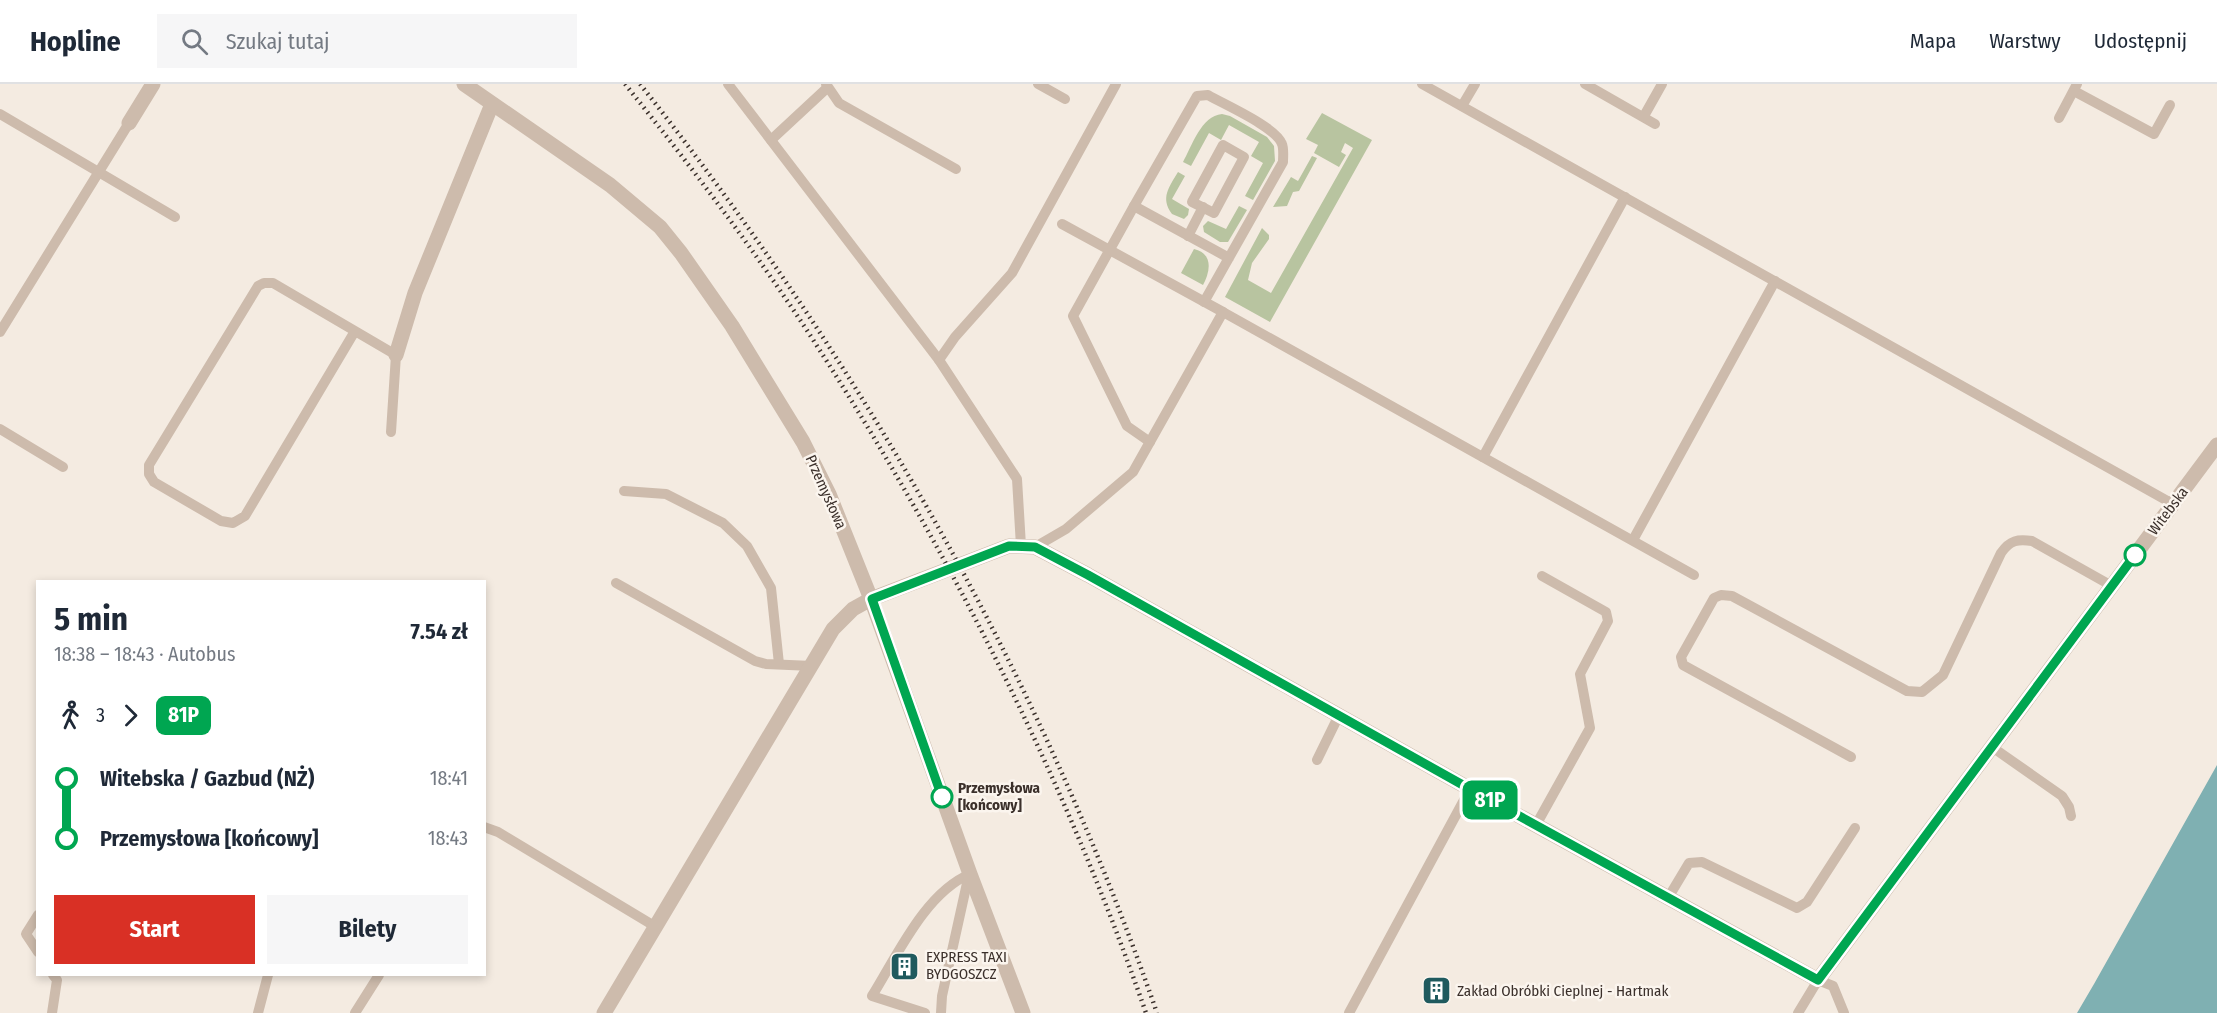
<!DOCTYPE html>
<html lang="pl">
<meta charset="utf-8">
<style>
body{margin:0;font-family:"Fira Sans Condensed",sans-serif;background:#f6f6f7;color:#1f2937;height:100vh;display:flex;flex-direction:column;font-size:22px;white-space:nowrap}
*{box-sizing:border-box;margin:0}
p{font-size:20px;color:#747a83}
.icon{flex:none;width:33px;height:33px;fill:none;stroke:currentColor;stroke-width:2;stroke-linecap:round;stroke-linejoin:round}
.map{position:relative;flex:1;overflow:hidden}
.drawer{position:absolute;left:36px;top:496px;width:450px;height:396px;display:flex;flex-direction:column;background:#fff;border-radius:0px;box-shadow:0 3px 9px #0003}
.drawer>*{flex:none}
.badge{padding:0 12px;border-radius:9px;font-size:21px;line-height:39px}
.map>.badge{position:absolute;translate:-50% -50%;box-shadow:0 0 0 3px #fff}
.legs{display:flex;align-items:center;gap:9px;height:66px;padding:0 18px;font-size:20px}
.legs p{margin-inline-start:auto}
.headline{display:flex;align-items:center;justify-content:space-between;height:102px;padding:0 18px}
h1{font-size:33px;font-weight:700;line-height:45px}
.primary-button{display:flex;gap:12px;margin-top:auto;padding:12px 18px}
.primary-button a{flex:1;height:69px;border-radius:0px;background:#d93025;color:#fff;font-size:24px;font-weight:700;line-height:69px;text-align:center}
.primary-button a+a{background:#f6f6f7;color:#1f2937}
ul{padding:0 18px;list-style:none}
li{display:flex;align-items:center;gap:21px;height:60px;font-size:22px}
li i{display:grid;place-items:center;width:9px;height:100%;margin:0 8px;background:currentColor}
li i::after{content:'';width:15px;height:15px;margin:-8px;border:4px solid;border-radius:50%;background:#fff}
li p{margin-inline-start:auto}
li:first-child i{background:linear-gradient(#0000 50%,currentColor 0)}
li:last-child i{background:linear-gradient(currentColor 50%,#0000 0)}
header{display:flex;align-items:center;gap:36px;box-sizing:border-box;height:84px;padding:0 30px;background:#fff;border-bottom:2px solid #e0e1e3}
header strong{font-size:28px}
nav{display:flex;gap:33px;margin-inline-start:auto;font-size:21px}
.search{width:420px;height:54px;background:#f6f6f7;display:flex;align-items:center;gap:15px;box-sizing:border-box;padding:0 21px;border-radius:0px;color:#747a83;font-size:22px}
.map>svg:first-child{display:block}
</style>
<header>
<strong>Hopline</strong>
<div class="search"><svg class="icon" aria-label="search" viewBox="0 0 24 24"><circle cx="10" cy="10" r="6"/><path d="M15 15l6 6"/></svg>Szukaj tutaj</div>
<nav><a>Mapa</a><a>Warstwy</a><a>Udostępnij</a></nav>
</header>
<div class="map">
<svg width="2217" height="929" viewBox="0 0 2217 929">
<rect width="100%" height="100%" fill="#f4ebe1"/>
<g fill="#b8c4a0">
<polygon points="1322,29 1372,56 1270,238 1225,213 1262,144 1269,151 1269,155 1252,179 1248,196 1271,209 1353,64 1345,59 1341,68 1346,71 1339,83 1314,69 1318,61 1306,55"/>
<path d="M1222,30L1230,32L1267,53L1274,62L1275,77L1253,116L1245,112L1263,79L1251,72L1259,58L1229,41L1221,56L1209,49L1191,82L1183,78C1192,62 1201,32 1222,30Z"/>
<polygon points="1312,72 1317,74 1299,107 1293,108 1287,122 1273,123 1291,93 1298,97"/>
<path d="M1178,88L1185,92L1172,115L1189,125L1188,131L1184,135L1172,130C1160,114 1169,103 1178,88Z"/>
<polygon points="1239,122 1247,126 1228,158 1220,158 1204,148 1203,142 1208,137 1226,145"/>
<path d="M1194,165C1214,170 1210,188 1203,201L1181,189Z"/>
</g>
<polygon fill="#7fb0b2" points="2217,681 2217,929 2077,929 2094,900"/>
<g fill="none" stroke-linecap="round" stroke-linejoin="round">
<g stroke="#cdbbac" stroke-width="10">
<polyline points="728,0 939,276 1017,395 1021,462"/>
<polyline points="826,0 839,19 956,85"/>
<polyline points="1038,0 1065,15"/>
<polyline points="1422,0 2173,420"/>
<polyline points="1585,0 1655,40"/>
<polyline points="2074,7 2154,50 2170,21"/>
<polyline points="1462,22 1475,0"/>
<polyline points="0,30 175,133"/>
<polyline points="1644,32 1662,0"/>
<polyline points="2059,34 2077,0"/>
<polyline points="771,56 827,4"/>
<polygon points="1223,61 1244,73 1214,129 1192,118"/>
<polyline points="1134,122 1073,232 1127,342 1150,358"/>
<polyline points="1062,140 1223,228"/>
<polyline points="1188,152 1203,123"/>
<path d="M1204,218L1283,78C1283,73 1284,65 1282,60C1276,43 1225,21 1208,11L1197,12L1134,122L1229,174"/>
<polyline points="355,247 273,199 264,199 258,202 149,381 149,390 154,398 221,437 233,439 245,432 355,247 396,271 391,348"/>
<polyline points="0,248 129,39"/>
<polyline points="939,276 955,253 1012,189 1116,0"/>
<polyline points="0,345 63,383"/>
<polyline points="1483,373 1625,113"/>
<polyline points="624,407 666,410 723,439 747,462 771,504 779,580"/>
<polyline points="1633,456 1775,197"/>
<polyline points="1035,463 1066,445 1133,388 1223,228 1694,491"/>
<polyline points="616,499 755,577 766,580 812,582"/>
<polyline points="1992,663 2062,712 2069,723 2071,732"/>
<path d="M1851,673L1683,581L1681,573L1714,514L1721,511L1732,512L1907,607L1922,608L1943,591L2001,469C2010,456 2018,455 2032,457L2112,502"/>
<polyline points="1317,676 1339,631"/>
<polyline points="1536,741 1590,644 1580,590 1608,537 1606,528 1542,492"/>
<polyline points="484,743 498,748 656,843"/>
<polyline points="1668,814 1689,779 1702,778 1797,824 1807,818 1855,744"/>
<polyline points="38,831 26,850 38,868"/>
<polyline points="52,929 57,896 53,891"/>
<polyline points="258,929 268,891"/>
<polyline points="355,929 379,891"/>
<path d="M925,929L872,912C897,872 925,809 970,790"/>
<polyline points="941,929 942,912 969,790"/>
<polyline points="1349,929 1470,705"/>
<polyline points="1798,929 1818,896 1833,902 1844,929"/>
</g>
<g stroke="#cdbbac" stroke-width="15">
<polyline points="129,39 153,0"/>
<polyline points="396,271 415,209 492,20"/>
<polyline points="604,929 833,545 853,525 871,515 970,790 1023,929"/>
</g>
<polyline stroke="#cdbbac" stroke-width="15" points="464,0 610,101 660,143 681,169 732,242 803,358 829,410 871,515 1009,462 1035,463 1088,491 1470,705 1818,896 2217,361"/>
<g stroke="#3b302b" stroke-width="4.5" stroke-dasharray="1.5 4.5" stroke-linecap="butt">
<path d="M625,0C690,81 753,164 810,251C947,463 1063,690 1146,929"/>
<path d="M640,0C862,280 1040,591 1157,929"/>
</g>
</g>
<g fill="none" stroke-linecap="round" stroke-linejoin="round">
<defs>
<polyline id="line-1" points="942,713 872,515 1009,462 1035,463 1088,491 1470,705 1818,896 2135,471"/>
</defs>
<use href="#line-1" stroke="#fff" stroke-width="14"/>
<use href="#line-1" stroke="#00a651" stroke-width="9"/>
</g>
<defs>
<symbol id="building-square" viewBox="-11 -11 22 22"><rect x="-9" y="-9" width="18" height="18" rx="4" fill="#1f5a5e" stroke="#fbf5ee"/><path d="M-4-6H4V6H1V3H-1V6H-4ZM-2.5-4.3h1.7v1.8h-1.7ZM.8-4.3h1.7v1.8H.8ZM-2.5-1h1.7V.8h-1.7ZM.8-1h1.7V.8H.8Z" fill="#fff"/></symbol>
</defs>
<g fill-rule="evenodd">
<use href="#building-square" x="888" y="866" width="33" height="33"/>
<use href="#building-square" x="1420" y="890" width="33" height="33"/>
</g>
<g fill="#fff" stroke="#00a651" stroke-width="3">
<circle cx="2135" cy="471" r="10"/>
<circle cx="942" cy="713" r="10"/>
</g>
<g text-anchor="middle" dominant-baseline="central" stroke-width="5" stroke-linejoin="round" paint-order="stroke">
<g font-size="15" fill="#3b302b" stroke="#fbf5ee">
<text transform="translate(826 408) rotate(66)">Przemysłowa</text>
<text transform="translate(2168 427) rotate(-53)">Witebska</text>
</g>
<g font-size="15" font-weight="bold" fill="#3b302b" stroke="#fbf5ee" text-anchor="start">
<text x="958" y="704">Przemysłowa<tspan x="958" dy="17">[końcowy]</tspan></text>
</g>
<g font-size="15" fill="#3b302b" stroke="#fbf5ee" text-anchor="start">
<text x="926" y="873">EXPRESS TAXI<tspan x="926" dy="17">BYDGOSZCZ</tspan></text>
<text x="1457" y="907">Zakład Obróbki Cieplnej - Hartmak</text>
</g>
</g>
</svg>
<b class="badge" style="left:1490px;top:716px;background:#00a651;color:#fff">81P</b>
<section class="drawer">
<div class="headline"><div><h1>5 min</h1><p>18:38 – 18:43 · Autobus</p></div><b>7.54 zł</b></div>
<div class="legs"><svg class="icon" aria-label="walk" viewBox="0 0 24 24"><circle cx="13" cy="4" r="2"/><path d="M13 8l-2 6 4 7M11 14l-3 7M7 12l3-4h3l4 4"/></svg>3<svg class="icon" aria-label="forward" viewBox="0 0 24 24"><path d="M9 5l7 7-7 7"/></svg><b class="badge" style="background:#00a651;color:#fff">81P</b></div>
<ul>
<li><i style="color:#00a651"></i><b>Witebska / Gazbud (NŻ)</b><p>18:41</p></li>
<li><i style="color:#00a651"></i><b>Przemysłowa [końcowy]</b><p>18:43</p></li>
</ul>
<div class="primary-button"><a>Start</a><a>Bilety</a></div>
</section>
</div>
